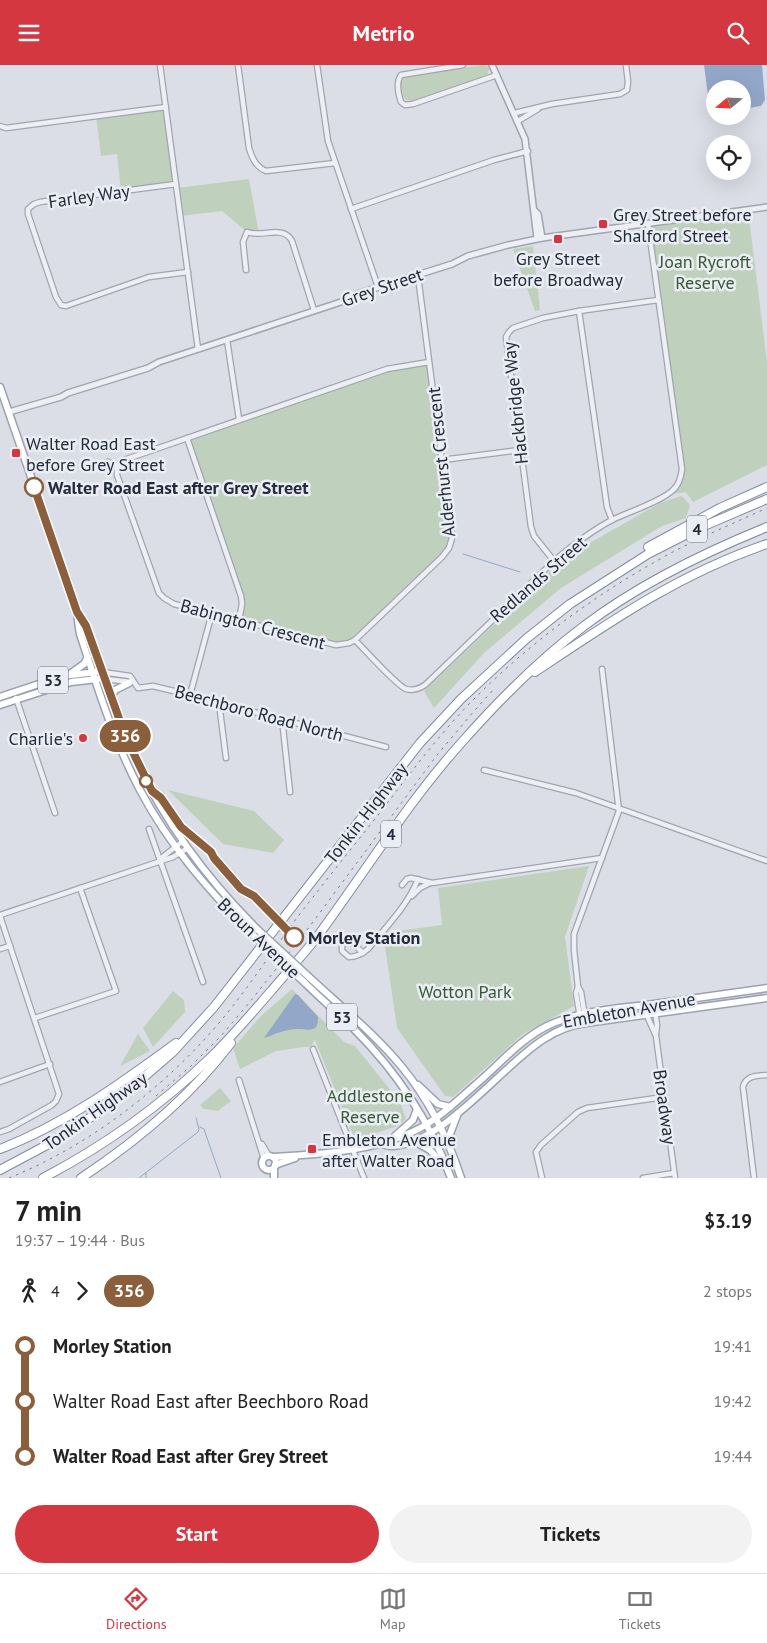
<!DOCTYPE html>
<meta charset="utf-8">
<style>
body{margin:0;font-family:"PT Sans",sans-serif;background:#f2f2f2;color:#222;height:100vh;display:flex;flex-direction:column;font-size:19px;white-space:nowrap}
*{box-sizing:border-box;margin:0}
p{font-size:16px;color:#767676}
.icon{flex:none;width:28px;height:28px;fill:none;stroke:currentColor;stroke-width:2;stroke-linecap:round;stroke-linejoin:round}
.map{position:relative;height:1113px;overflow:hidden}
.panel{display:flex;flex-direction:column;background:#fff;flex:1}
.panel>*{flex:none}
.badge{padding:0 10px;border-radius:16px;font-size:18px;line-height:32px}
.needle{width:32px;rotate:251deg}
.fabs{position:absolute;left:706px;top:15px;display:grid;gap:10px}
.fabs a{display:grid;place-items:center;width:45px;height:45px;border-radius:50%;background:#fff;box-shadow:0 5px 20px #0002;font-size:25px}
.map>.badge{position:absolute;translate:-50% -50%;box-shadow:0 0 0 2px #fff}
.legs{display:flex;align-items:center;gap:8px;height:55px;padding:0 15px;font-size:16px}
.legs p{margin-inline-start:auto}
.overview{display:flex;align-items:center;justify-content:space-between;height:85px;padding:0 15px}
h1{font-size:28px;font-weight:800;line-height:38px}
.button{display:flex;gap:10px;margin-top:auto;padding:10px 15px}
.button a{flex:1;height:58px;border-radius:30px;background:#d43740;color:#fff;font-size:20px;font-weight:800;line-height:58px;text-align:center}
.button a+a{background:#f2f2f2;color:#222}
ul{padding:0 15px;list-style:none}
li{display:flex;align-items:center;gap:18px;height:55px;font-size:19px}
li i{display:grid;place-items:center;width:8px;height:100%;margin:0 6px;background:currentColor}
li i::after{content:'';width:12px;height:12px;margin:-6px;border:4px solid;border-radius:50%;background:#fff}
li p{margin-inline-start:auto}
li:first-child i{background:linear-gradient(#0000 50%,currentColor 0)}
li:last-child i{background:linear-gradient(currentColor 50%,#0000 0)}
header{display:flex;justify-content:space-between;align-items:center;height:65px;padding:0 15px;background:#d43740;color:#fff;font-size:22px;font-weight:800}
.dock{display:flex;justify-content:space-around;align-items:center;height:70px;border-top:1px solid #e0e0e0;background:#fff;font-size:14px;color:#767676}
.dock a{display:grid;justify-items:center;gap:2px}
.dock .active{color:#d43740}
.map>svg:first-child{display:block}
</style>
<header><svg class="icon" aria-label="menu" viewBox="0 0 24 24"><path d="M4 6h16M4 12h16M4 18h16"/></svg>Metrio<svg class="icon" aria-label="search" viewBox="0 0 24 24"><circle cx="10" cy="10" r="6"/><path d="M15 15l6 6"/></svg></header>
<div class="map">
<svg width="767" height="1113" viewBox="0 0 767 1113">
<rect width="100%" height="100%" fill="#dbdee6"/>
<g fill="#bfd1bc">
<polygon points="483,0 487,1 489,4 488,9 486,11 413,36 406,35 401,30 401,18 405,12"/>
<polygon points="166,42 176,119 121,126 117,89 101,91 96,51"/>
<polygon points="249,114 259,169 247,167 222,146 181,151 177,123"/>
<polygon points="748,145 767,297 767,400 693,437 686,427 666,430 670,428 681,409 648,159"/>
<polygon points="533,181 540,245 535,246 513,184"/>
<polygon points="429,297 452,473 449,483 355,575 342,580 239,555 242,539 187,373 387,304"/>
<polygon points="682,431 690,440 686,453 662,461 561,523 484,588 434,643 424,626 565,492 662,437"/>
<polygon points="168,725 254,746 284,775 273,788 223,779"/>
<polygon points="589,801 565,872 574,941 523,969 453,1032 445,1031 397,963 383,868 442,860 438,823"/>
<polygon points="292,924 344,977 355,981 400,1037 406,1054 398,1061 359,1073 354,1072 315,975 311,981 276,986 240,1004 233,983 261,951"/>
<polygon points="173,926 184,935 185,947 153,982 143,963"/>
<polygon points="138,969 150,986 120,1001"/>
<polygon points="220,1023 231,1036 218,1046 204,1044 200,1040"/>
</g>
<g fill="#93a8c9">
<polygon points="704,0 762,0 765,35 761,41 743,44 742,24 715,24 715,45 712,45 709,38"/>
<path d="M295,929L298,930L318,952C318,955 318,961 315,963C311,966 303,964 299,964C288,963 275,969 264,973Z"/>
</g>
<g fill="none" stroke-linecap="round" stroke-linejoin="round">
<g stroke="#93a8c9" stroke-width="1">
<polyline points="463,489 520,507"/>
<polyline points="200,1062 204,1064 206,1070 221,1113"/>
<polyline points="139,1113 198,1067 199,1064 196,1053"/>
<polyline points="146,1113 146,1108"/>
</g>
<defs>
<g id="minor">
<polyline points="160,0 198,284"/>
<path d="M238,0L249,83C252,93 256,102 266,106L335,98"/>
<polyline points="317,0 328,76 378,222"/>
<path d="M463,0L401,10C396,17 398,28 401,37L405,40L413,39L497,10"/>
<polyline points="515,48 552,39 620,29 627,25 628,17 626,0"/>
<polyline points="518,56 538,44"/>
<polyline points="0,61 6,63 166,42"/>
<polyline points="176,119 40,137 34,139 28,144 28,149 56,232 61,240 66,241 149,212 188,207"/>
<polyline points="351,144 494,95 528,86"/>
<path d="M246,205L243,177L247,167C262,173 283,159 292,176L314,245"/>
<path d="M418,210L419,219C430,304 441,388 452,473L449,483L442,492L355,575L349,578L336,580L174,539L164,533L159,528L117,410V401L124,395L387,304L429,297"/>
<polyline points="579,246 607,442 612,455"/>
<polyline points="227,275 239,354"/>
<polyline points="187,373 241,531 242,539 239,555"/>
<polyline points="442,395 520,385"/>
<polyline points="108,397 117,401"/>
<polyline points="554,496 534,471 531,462 506,272 509,267 513,263 543,253 579,246 658,235"/>
<path d="M355,575C364,584 397,621 406,624C413,626 419,624 425,620L554,496C573,480 592,465 614,454C629,447 662,436 673,425C679,420 681,412 682,404L648,159"/>
<polyline points="102,607 130,611 138,623 153,621 190,630 386,682"/>
<polyline points="105,614 131,617"/>
<polyline points="190,630 212,548"/>
<polyline points="16,633 55,748"/>
<polyline points="219,638 226,693"/>
<polyline points="282,654 290,727"/>
<polyline points="484,705 576,728 767,796"/>
<polyline points="149,764 203,917"/>
<polyline points="160,794 183,776"/>
<polyline points="402,820 407,814 411,813 432,818 602,793"/>
<polyline points="412,831 420,823 430,818"/>
<polyline points="0,850 173,792 188,783"/>
<polyline points="0,851 59,1029 56,1036 52,1040 9,1064 0,1067"/>
<polyline points="0,884 10,881"/>
<path d="M363,888L350,876H345L342,881V886L349,892C357,892 362,889 368,884C386,862 408,840 418,814"/>
<polyline points="578,922 581,927 586,958"/>
<polyline points="654,939 657,960 656,969"/>
<polyline points="646,940 648,953 656,971 675,1113"/>
<polyline points="35,953 116,926 80,823"/>
<polyline points="581,958 576,928 578,922 574,885 574,869 619,746 602,604"/>
<polyline points="313,984 364,1113"/>
<polyline points="239,1015 264,1094"/>
<polyline points="0,1017 50,999"/>
<polyline points="262,1079 269,1091"/>
<polyline points="542,1113 536,1087 541,1080 578,1047 587,1043 664,1032"/>
<polyline points="643,1113 674,1108"/>
<path d="M754,1113L743,1022C746,1010 757,1011 767,1010"/>
</g>
<g id="tertiary">
<polyline points="492,0 525,74 537,173"/>
<polyline points="534,145 538,149 542,173"/>
<polyline points="9,347 61,332 68,328 148,303 159,297 347,235 357,229 452,199 468,191 508,180 542,173 767,142"/>
</g>
<g id="primary">
<path d="M0,322L76,542C78,551 78,560 80,569C97,621 114,676 140,725C169,780 209,826 252,869"/>
<path d="M78,548L86,561C100,598 111,637 126,673C156,745 202,809 257,864"/>
<polyline points="70,609 84,599 88,592"/>
<polyline points="0,632 63,611 96,607"/>
<polyline points="111,632 115,625 129,618"/>
<polyline points="0,640 71,617 98,614"/>
<path d="M309,912C340,941 375,969 402,1002C429,1035 448,1073 461,1113"/>
<path d="M304,917C320,933 338,948 354,964C396,1006 430,1057 451,1113"/>
<polyline points="418,1020 438,1039 450,1042"/>
<polyline points="395,1071 413,1055 417,1044"/>
<polyline points="414,1076 430,1085 443,1100"/>
<path d="M381,1079C385,1080 389,1081 392,1081C443,1080 502,1000 544,974C556,966 571,960 586,958L767,933"/>
<polyline points="449,1079 450,1069 458,1048"/>
<circle cx="269" cy="1098" r="7"/>
<path d="M273,1092C322,1089 384,1086 427,1059C444,1049 459,1034 474,1021C498,1001 519,975 547,961C578,946 613,944 647,940C687,934 727,929 767,923"/>
<polyline points="275,1100 295,1093"/>
<polyline points="274,1103 274,1113"/>
</g>
<g id="motorway">
<polyline points="648,482 720,443 767,422"/>
<path d="M535,607C611,556 679,509 767,479"/>
<path d="M0,1084C65,1059 120,1019 176,978"/>
<polyline points="0,1105 45,1081 107,1042 136,1019 173,987 214,942 420,678 461,634 526,574 570,539 648,489 697,464 767,434"/>
<path d="M43,1113C104,1081 159,1042 208,995C231,973 251,949 272,925C287,907 303,890 317,872C365,807 408,737 462,677C499,635 540,594 584,561C639,519 703,488 767,462"/>
<path d="M81,1113C137,1076 190,1032 231,978"/>
</g>
</defs>
<use href="#minor" stroke="#a0a5b0" stroke-width="7"/>
<use href="#tertiary" stroke="#a0a5b0" stroke-width="8"/>
<use href="#primary" stroke="#9aa1b3" stroke-width="9"/>
<use href="#motorway" stroke="#828a9e" stroke-width="10"/>
<use href="#minor" stroke="#eeeff5" stroke-width="4.5"/>
<use href="#tertiary" stroke="#eeeff5" stroke-width="5"/>
<use href="#primary" stroke="#fff" stroke-width="6"/>
<use href="#motorway" stroke="#fff" stroke-width="8"/>
<g stroke="#747c91" stroke-width="1" stroke-dasharray="2.5 5" stroke-linecap="butt">
<polyline points="156,1031 191,1001 220,972 249,938 307,865 437,690 475,645 494,624"/>
<path d="M9,1113C86,1082 157,1028 212,966C243,931 268,892 296,854C323,819 351,784 379,749C408,711 437,672 471,637C529,578 596,529 669,489C701,472 734,458 767,443"/>
</g>
<defs>
<g id="primary-bridge">
<polyline points="257,864 309,912"/>
<polyline points="252,869 304,917"/>
</g>
</defs>
<use href="#primary-bridge" stroke="#9aa1b3" stroke-width="9" stroke-linecap="butt"/>
<use href="#primary-bridge" stroke="#fff" stroke-width="6"/>
</g>
<g fill="none" stroke-linecap="round" stroke-linejoin="round">
<defs>
<polyline id="line-1" points="34,422 77,547 86,561 126,673 152,726 161,733 181,762 211,787 214,793 241,824 254,831 294,872"/>
</defs>
<use href="#line-1" stroke="#fff" stroke-width="11"/>
<use href="#line-1" stroke="#8b5e3c" stroke-width="8"/>
</g>
<g fill="#d43740" stroke="#eaedf4" stroke-width="2">
<rect x="598" y="154" width="10" height="10" rx="2.5"/>
<rect x="553" y="169" width="10" height="10" rx="2.5"/>
<rect x="11" y="383" width="10" height="10" rx="2.5"/>
<circle cx="83" cy="673" r="5"/>
<rect x="307" y="1079" width="10" height="10" rx="2.5"/>
</g>
<g fill="#fff" stroke="#8b5e3c" stroke-width="2.5">
<circle cx="34" cy="422" r="9"/>
<circle cx="146" cy="716" r="6"/>
<circle cx="294" cy="872" r="9"/>
</g>
<g text-anchor="middle" dominant-baseline="central" stroke-width="5" stroke-linejoin="round" paint-order="stroke">
<g fill="#eaedf4" stroke="#5f6574" stroke-width="1">
<rect x="687" y="450.5" width="20" height="27" rx="4"/>
<rect x="38" y="601.5" width="30" height="27" rx="4"/>
<rect x="381" y="755.5" width="20" height="27" rx="4"/>
<rect x="327" y="938.5" width="30" height="27" rx="4"/>
</g>
<g font-size="16" font-weight="bold" fill="#242b3d">
<text x="697" y="464">4</text>
<text x="53" y="615">53</text>
<text x="391" y="769">4</text>
<text x="342" y="952">53</text>
</g>
<g font-size="18" fill="#242b3d" stroke="#eaedf4">
<text transform="translate(89 131) rotate(-8)">Farley Way</text>
<text transform="translate(382 222) rotate(-19)">Grey Street</text>
<text transform="translate(515 338) rotate(-96)">Hackbridge Way</text>
<text transform="translate(441 397) rotate(-96)">Alderhurst Crescent</text>
<text transform="translate(538 514) rotate(-41)">Redlands Street</text>
<text transform="translate(253 559) rotate(15)">Babington Crescent</text>
<text transform="translate(259 648) rotate(15)">Beechboro Road North</text>
<text transform="translate(366 748) rotate(-52)">Tonkin Highway</text>
<text transform="translate(259 873) rotate(44)">Broun Avenue</text>
<text transform="translate(629 945) rotate(-10)">Embleton Avenue</text>
<text transform="translate(665 1042) rotate(82)">Broadway</text>
<text transform="translate(95 1046) rotate(-35)">Tonkin Highway</text>
</g>
<g font-size="18" fill="#242b3d" stroke="#eaedf4" text-anchor="start">
<text x="613" y="149">Grey Street before<tspan x="613" dy="21">Shalford Street</tspan></text>
<text x="558" y="193" text-anchor="middle">Grey Street<tspan x="558" dy="21">before Broadway</tspan></text>
<text x="26" y="378">Walter Road East<tspan x="26" dy="21">before Grey Street</tspan></text>
<text x="73" y="673" text-anchor="end">Charlie's</text>
<text x="322" y="1074">Embleton Avenue<tspan x="322" dy="21">after Walter Road</tspan></text>
</g>
<g font-size="18" fill="#355931" stroke="#eaedf4">
<text x="705" y="196">Joan Rycroft<tspan x="705" dy="21">Reserve</tspan></text>
<text x="465" y="926">Wotton Park</text>
<text x="370" y="1030">Addlestone<tspan x="370" dy="21">Reserve</tspan></text>
</g>
<g font-size="18" font-weight="bold" fill="#242b3d" stroke="#eaedf4" text-anchor="start">
<text x="48" y="422">Walter Road East after Grey Street</text>
<text x="308" y="872">Morley Station</text>
</g>
</g>
</svg>
<div class="fabs">
<a><svg class="needle" viewBox="-14 -14 28 28"><path d="M0-13l5 13h-10z" fill="#e53935"/><path d="M0 13l5-13h-10z" fill="#767676"/></svg></a>
<a><svg class="icon" aria-label="locate" viewBox="0 0 24 24"><circle cx="12" cy="12" r="6"/><path d="M12 2v4M12 18v4M2 12h4M18 12h4"/></svg></a>
</div>
<b class="badge" style="left:125px;top:671px;background:#8b5e3c;color:#fff">356</b>
</div>
<section class="panel">
<div class="overview"><div><h1>7 min</h1><p>19:37 – 19:44 · Bus</p></div><b>$3.19</b></div>
<div class="legs"><svg class="icon" aria-label="walk" viewBox="0 0 24 24"><circle cx="13" cy="4" r="2"/><path d="M13 8l-2 6 4 7M11 14l-3 7M7 12l3-4h3l4 4"/></svg>4<svg class="icon" aria-label="forward" viewBox="0 0 24 24"><path d="M9 5l7 7-7 7"/></svg><b class="badge" style="background:#8b5e3c;color:#fff">356</b><p>2 stops</p></div>
<ul>
<li><i style="color:#8b5e3c"></i><b>Morley Station</b><p>19:41</p></li>
<li><i style="color:#8b5e3c"></i><span>Walter Road East after Beechboro Road</span><p>19:42</p></li>
<li><i style="color:#8b5e3c"></i><b>Walter Road East after Grey Street</b><p>19:44</p></li>
</ul>
<div class="button"><a>Start</a><a>Tickets</a></div>
</section>
<nav class="dock">
<a class="active"><svg class="icon" aria-label="directions" viewBox="0 0 24 24"><path d="M12 3l9 9-9 9-9-9zM9 14v-3h6M13 9l2 2-2 2"/></svg>Directions</a>
<a><svg class="icon" aria-label="map" viewBox="0 0 24 24"><path d="M3 6l6-2 6 2 6-2v14l-6 2-6-2-6 2zM9 4v14M15 6v14"/></svg>Map</a>
<a><svg class="icon" aria-label="tickets" viewBox="0 0 24 24"><path d="M3 7h18v10H3zM15 7v10"/></svg>Tickets</a>
</nav>
